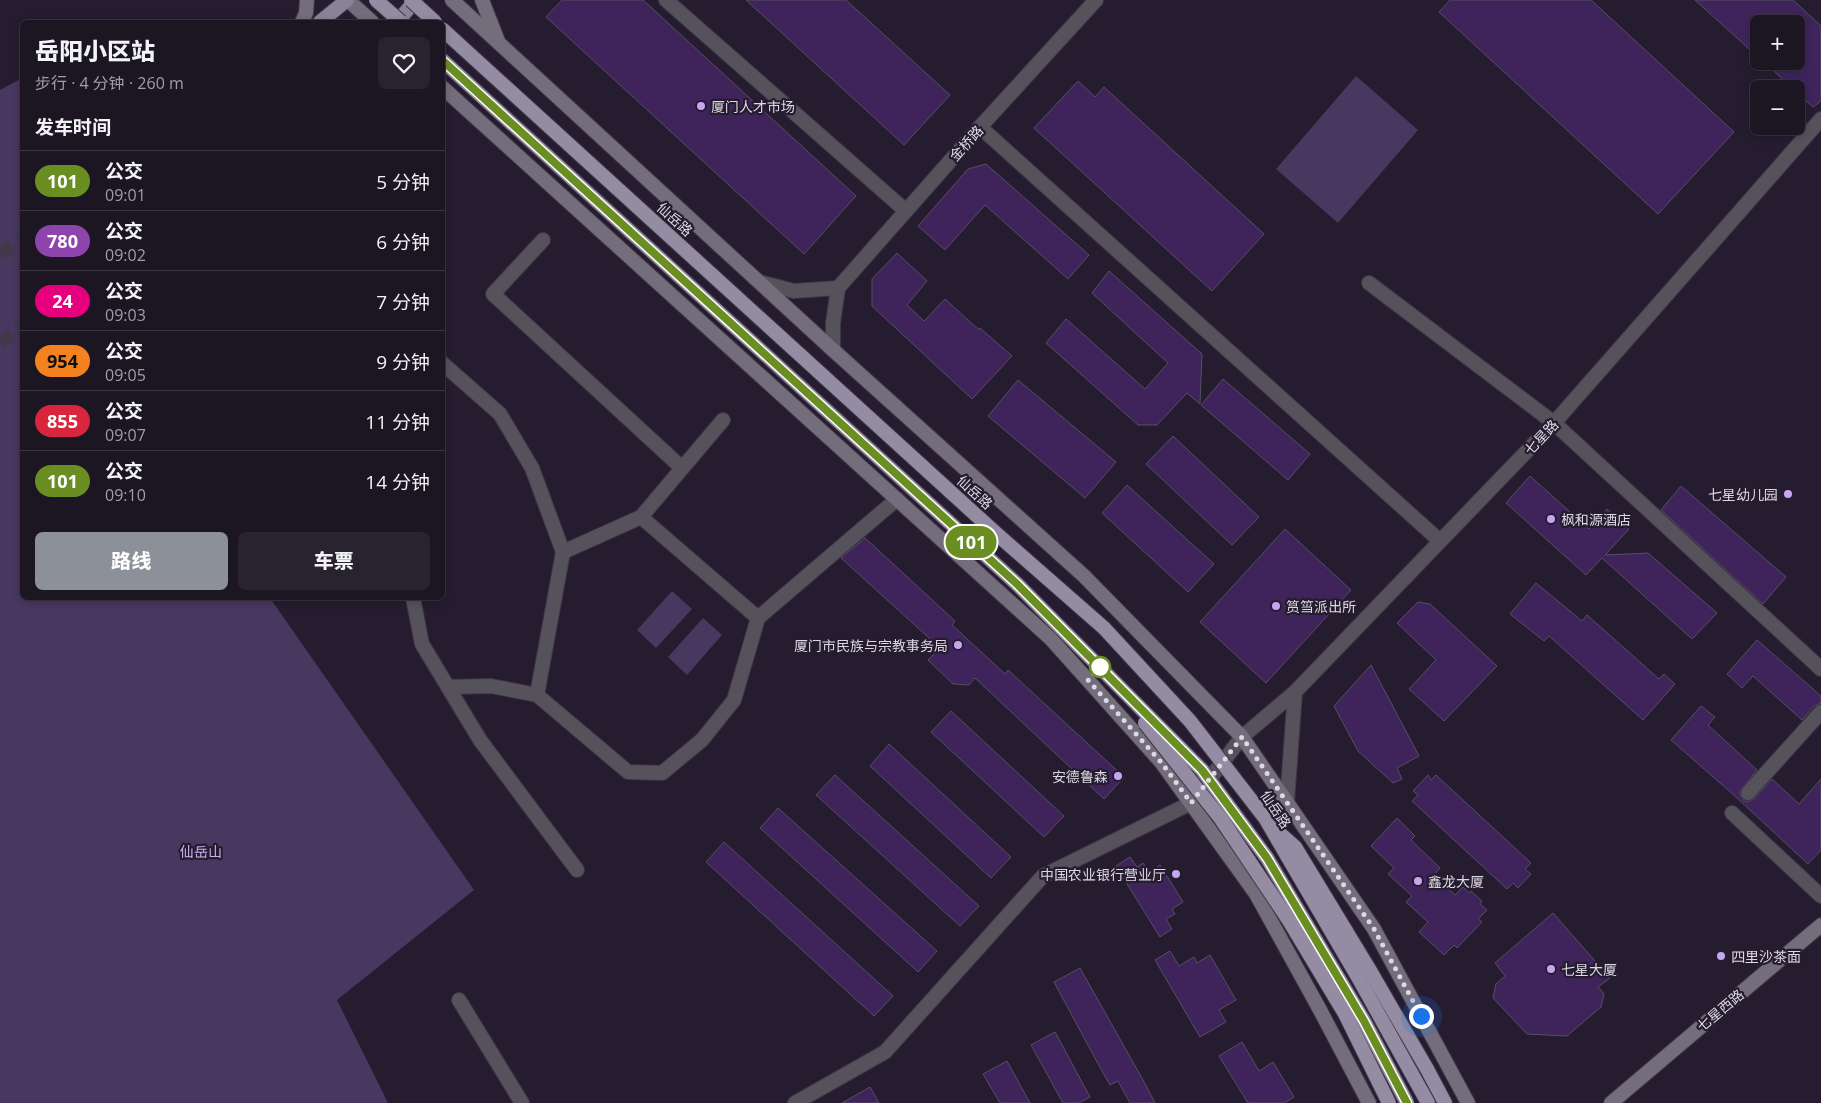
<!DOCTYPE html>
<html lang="zh">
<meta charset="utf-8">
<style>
body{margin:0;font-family:"Open Sans","Noto Sans SC",sans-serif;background:#292330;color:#f1f3f6;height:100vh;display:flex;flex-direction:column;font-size:19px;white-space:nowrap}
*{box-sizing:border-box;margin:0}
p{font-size:16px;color:#a09fa6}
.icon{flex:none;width:28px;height:28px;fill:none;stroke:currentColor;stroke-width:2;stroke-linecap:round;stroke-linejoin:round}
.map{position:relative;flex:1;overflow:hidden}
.panel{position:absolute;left:20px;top:20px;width:425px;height:580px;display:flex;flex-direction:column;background:#1c1623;border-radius:8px;box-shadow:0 2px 8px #0003,0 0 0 1px #3a3541}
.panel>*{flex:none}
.badge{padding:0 10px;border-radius:16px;font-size:18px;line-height:32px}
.controls{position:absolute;left:1750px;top:15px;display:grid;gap:10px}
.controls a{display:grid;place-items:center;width:55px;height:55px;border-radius:8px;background:#1c1623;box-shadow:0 2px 8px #0003,0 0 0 1px #3a3541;font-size:25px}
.you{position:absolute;width:25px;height:25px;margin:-12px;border:4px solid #fff;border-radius:50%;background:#1a73e8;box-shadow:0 0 0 8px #1a73e833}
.map>.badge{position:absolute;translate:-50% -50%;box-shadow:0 0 0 2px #fff}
h2{padding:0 15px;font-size:19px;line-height:45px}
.round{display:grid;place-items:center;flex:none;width:52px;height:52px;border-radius:8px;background:#292330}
.headline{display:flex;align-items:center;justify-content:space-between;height:85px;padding:0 15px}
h1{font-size:24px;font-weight:800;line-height:38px}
.primary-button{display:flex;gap:10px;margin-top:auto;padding:10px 15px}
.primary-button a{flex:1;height:58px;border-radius:8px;background:#8c9099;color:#fff;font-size:20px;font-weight:800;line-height:58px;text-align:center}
.primary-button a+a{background:#292330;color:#f1f3f6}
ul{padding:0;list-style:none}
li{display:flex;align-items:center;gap:15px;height:60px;padding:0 15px;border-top:1px solid #3a3541}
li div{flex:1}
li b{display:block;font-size:19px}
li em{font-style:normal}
li .badge{min-width:55px;font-weight:700;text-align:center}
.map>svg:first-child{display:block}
</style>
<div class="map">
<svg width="1821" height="1103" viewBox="0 0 1821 1103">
<rect width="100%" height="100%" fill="#251d2f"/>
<g fill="#48375e">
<polygon points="1356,76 1418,130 1338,223 1276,169"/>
<polygon points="22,78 22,598 270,598 474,890 337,1000 388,1103 0,1103 0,90"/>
<polygon points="672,591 692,609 656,648 637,630"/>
<polygon points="703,618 722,635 687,675 668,657"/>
</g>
<g fill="#3e245b" stroke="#574e63">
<polygon points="562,0 643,0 856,196 804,254 546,17"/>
<polygon points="746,0 846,0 950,95 904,145"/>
<polygon points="1450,0 1591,0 1734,132 1658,214 1439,12"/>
<polygon points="1695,0 1793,0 1821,26 1821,101 1813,107 1796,92 1796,89 1793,89 1763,61 1796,61 1796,24 1759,24 1759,58"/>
<polygon points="1078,81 1095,97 1104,87 1264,234 1212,291 1034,128"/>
<polygon points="986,164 1089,255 1068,279 985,205 945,250 918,226 968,169"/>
<polygon points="897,253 927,281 907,305 924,321 945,299 979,330 980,328 1012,356 972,399 872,306 872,279"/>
<polygon points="1109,271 1202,354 1200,404 1187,393 1157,425 1138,425 1046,343 1066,319 1145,389 1168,363 1092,293"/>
<polygon points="1223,379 1310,454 1288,480 1201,405"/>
<polygon points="1018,380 1116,462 1085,498 988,416"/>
<polygon points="1173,436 1259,517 1232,545 1146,464"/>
<polygon points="1530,476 1589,529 1607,509 1629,529 1605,555 1648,553 1717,613 1692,639 1602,558 1586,575 1506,503"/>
<polygon points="1127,485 1214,564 1188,592 1102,513"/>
<polygon points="1681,486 1786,577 1763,604 1661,510"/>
<polygon points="1285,529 1351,590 1266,683 1200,622"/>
<polygon points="865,538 955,621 952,625 1005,674 1008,670 1124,777 1104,799 975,678 969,685 953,684 928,660 940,648 841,558"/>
<polygon points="1536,583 1582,621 1587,615 1659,679 1664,674 1675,684 1643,720 1549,636 1544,641 1510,614"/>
<polygon points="1418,602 1430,604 1497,666 1444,721 1409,689 1436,660 1397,623"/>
<polygon points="1757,640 1821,696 1821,703 1814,706 1802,720 1753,676 1742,688 1727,674"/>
<polygon points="1371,665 1419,756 1397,768 1402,779 1393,783 1358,751 1334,706"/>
<polygon points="1701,706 1715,717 1708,725 1757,770 1740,791 1740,795 1743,800 1747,802 1754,799 1772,779 1799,804 1821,779 1821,850 1808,864 1736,797 1671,740"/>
<polygon points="951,711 1064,816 1044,837 931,732"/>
<polygon points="889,744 1011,857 991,878 870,766"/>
<polygon points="835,775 979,906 960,926 816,795"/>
<polygon points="1428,775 1431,780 1436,775 1531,863 1525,869 1531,874 1518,888 1513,883 1507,889 1412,801 1418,795 1413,791"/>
<polygon points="778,808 937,951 918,972 760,828"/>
<polygon points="1397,818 1415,836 1411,840 1440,868 1434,875 1455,895 1463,887 1469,893 1471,891 1482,901 1480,904 1487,910 1478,919 1482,922 1457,948 1454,945 1444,955 1419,932 1428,922 1406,902 1412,896 1388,874 1394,868 1371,846"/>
<polygon points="724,842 893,996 874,1016 706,862"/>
<polygon points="1130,857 1137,867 1143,863 1149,872 1160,865 1183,902 1172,909 1175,914 1166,919 1172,929 1160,937 1116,866"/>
<polygon points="1553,913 1610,978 1598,987 1604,994 1601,1007 1567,1036 1527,1034 1493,998 1496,984 1505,976 1495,963"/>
<polygon points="1170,951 1179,966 1194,957 1197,963 1210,955 1236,1000 1219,1010 1226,1022 1200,1037 1155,960"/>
<polygon points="1080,968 1143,1080 1155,1103 1130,1103 1118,1081 1110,1085 1097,1062 1054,982"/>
<polygon points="1055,1032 1090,1097 1079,1103 1063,1103 1031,1045"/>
<polygon points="1242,1042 1259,1071 1273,1062 1294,1097 1284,1103 1248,1103 1219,1056"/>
<polygon points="1007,1061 1030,1103 1000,1103 983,1074"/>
<polygon points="870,1087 879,1103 842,1103"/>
</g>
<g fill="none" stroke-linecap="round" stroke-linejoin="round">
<g stroke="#41394a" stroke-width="14" stroke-dasharray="14 7" stroke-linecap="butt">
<polyline points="0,253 22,241"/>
<polyline points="0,342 22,328"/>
</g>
<defs>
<g id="minor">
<polyline points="666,0 906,211"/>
<polyline points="980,127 1440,541"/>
<polyline points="543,240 493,294 682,468"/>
<polyline points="759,282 794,291 838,288"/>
<polyline points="1369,283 1554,423 1821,669"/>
<polyline points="838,288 980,127 1096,0"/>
<polyline points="833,350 833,323 838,288"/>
<polyline points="442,363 500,414 532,468 563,552 537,695 628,772 662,773 702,740 734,700 758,618 897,499"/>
<polyline points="641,517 758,618"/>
<polyline points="563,552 641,517 723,420"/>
<polyline points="413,598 422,644 480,740 577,870"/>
<polyline points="448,687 491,686 537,695"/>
<polyline points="1748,793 1821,712"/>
<polyline points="1287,802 1295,692"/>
<polyline points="1732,813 1821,896"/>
<polyline points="459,1000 522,1103"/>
<polyline points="795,1103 885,1052 1043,876 1191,803 1242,737 1295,692 1554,423 1821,119"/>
</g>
<g id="secondary">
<polyline points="348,0 372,22"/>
<polyline points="452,0 833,350 1084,576 1242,737 1374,929 1468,1103"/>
<polyline points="482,0 498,41"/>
<polyline points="302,22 306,13 307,0"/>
<polyline points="442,87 1051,639 1161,762 1256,894 1320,1010 1369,1103"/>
<polyline points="1611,1103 1821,925"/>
</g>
<g id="primary">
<polyline points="320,22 347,0"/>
<polyline points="397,22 416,0"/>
</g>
<polyline id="trunk" points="1427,1069 1445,1103"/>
</defs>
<use href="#minor" stroke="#3f3748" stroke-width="16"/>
<use href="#secondary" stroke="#3f3748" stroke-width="16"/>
<use href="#primary" stroke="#3f3748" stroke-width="16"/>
<use href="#trunk" stroke="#3f3748" stroke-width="16"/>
<use href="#minor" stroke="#56525c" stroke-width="14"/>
<use href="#secondary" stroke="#736d7c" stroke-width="14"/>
<use href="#primary" stroke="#8a8296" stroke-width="14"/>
<use href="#trunk" stroke="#948ca2" stroke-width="14"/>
<defs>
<g id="trunk-bridge">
<polyline points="376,0 401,22"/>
<polyline points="411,0 435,22"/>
<polyline points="442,29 999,536 1104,628 1190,721 1265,818 1359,979 1428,1103"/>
<polyline points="442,60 1017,584 1202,770 1267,858 1364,1021 1407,1103"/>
<polyline points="1145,723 1221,819 1288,919 1345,1014 1389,1103"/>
<polyline points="1277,831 1295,847 1369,969 1427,1069"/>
</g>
</defs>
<use href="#trunk-bridge" stroke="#3f3748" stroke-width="16" stroke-linecap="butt"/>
<use href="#trunk-bridge" stroke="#948ca2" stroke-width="14"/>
</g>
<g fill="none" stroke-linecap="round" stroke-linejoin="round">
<defs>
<polyline id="line" points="442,60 1017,584 1202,770 1267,858 1364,1021 1407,1103"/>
</defs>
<use href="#line" stroke="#fff" stroke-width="11"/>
<use href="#line" stroke="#6b8e23" stroke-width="8"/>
<polyline stroke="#ddd8e5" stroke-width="5" stroke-dasharray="0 9" points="1100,667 1088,680 1161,762 1191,803 1242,737 1374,929 1421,1016"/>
</g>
<g fill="#c5a6f0" stroke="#251d2f" stroke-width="2">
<circle cx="701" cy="106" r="5"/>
<circle cx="1788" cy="494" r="5"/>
<circle cx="1551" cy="519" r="5"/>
<circle cx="1276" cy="606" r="5"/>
<circle cx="958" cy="645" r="5"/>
<circle cx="1118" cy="776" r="5"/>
<circle cx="1176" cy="874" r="5"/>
<circle cx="1418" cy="881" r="5"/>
<circle cx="1721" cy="956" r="5"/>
<circle cx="1551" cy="969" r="5"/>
</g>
<circle fill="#fff" stroke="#6b8e23" stroke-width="2.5" cx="1100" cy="667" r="10"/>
<g text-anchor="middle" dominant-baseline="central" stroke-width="4.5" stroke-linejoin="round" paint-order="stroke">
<g font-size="14" fill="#ddd8e5" stroke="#251d2f" text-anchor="start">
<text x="711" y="106">厦门人才市场</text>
<text x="1778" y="494" text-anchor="end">七星幼儿园</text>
<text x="1561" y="519">枫和源酒店</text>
<text x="1286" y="606">筼筜派出所</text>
<text x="948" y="645" text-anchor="end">厦门市民族与宗教事务局</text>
<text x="1108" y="776" text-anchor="end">安德鲁森</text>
<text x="1166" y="874" text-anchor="end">中国农业银行营业厅</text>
<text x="1428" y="881">鑫龙大厦</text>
<text x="1731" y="956">四里沙茶面</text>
<text x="1561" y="969">七星大厦</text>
</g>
<g font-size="14" fill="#ddd8e5" stroke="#251d2f">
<text transform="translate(966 143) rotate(-48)">金桥路</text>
<text transform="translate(675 219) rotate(42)">仙岳路</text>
<text transform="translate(1541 437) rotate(-47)">七星路</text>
<text transform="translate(975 492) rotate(42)">仙岳路</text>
<text transform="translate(1276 809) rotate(56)">仙岳路</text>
<text transform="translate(1720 1010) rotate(-40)">七星西路</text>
</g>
<g font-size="14" fill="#ccaff4" stroke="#251d2f">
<text x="201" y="851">仙岳山</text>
</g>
</g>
</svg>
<div class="controls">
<a>+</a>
<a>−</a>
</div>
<div class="you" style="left:1421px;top:1016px"></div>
<b class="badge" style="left:971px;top:542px;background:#6b8e23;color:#fff">101</b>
<section class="panel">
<div class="headline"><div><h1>岳阳小区站</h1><p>步行 · 4 分钟 · 260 m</p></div><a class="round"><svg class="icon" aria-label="heart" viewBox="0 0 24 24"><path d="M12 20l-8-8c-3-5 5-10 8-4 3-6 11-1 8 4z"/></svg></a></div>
<h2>发车时间</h2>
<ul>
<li><span class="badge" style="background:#6b8e23;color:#fff">101</span><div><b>公交</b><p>09:01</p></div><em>5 分钟</em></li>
<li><span class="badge" style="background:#8e44ad;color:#fff">780</span><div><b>公交</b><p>09:02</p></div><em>6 分钟</em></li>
<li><span class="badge" style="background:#e6007e;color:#fff">24</span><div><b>公交</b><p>09:03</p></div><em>7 分钟</em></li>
<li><span class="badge" style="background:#f58220;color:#111">954</span><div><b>公交</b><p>09:05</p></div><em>9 分钟</em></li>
<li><span class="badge" style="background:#d7263d;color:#fff">855</span><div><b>公交</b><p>09:07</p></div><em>11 分钟</em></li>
<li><span class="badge" style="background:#6b8e23;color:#fff">101</span><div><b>公交</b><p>09:10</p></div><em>14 分钟</em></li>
</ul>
<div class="primary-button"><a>路线</a><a>车票</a></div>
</section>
</div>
